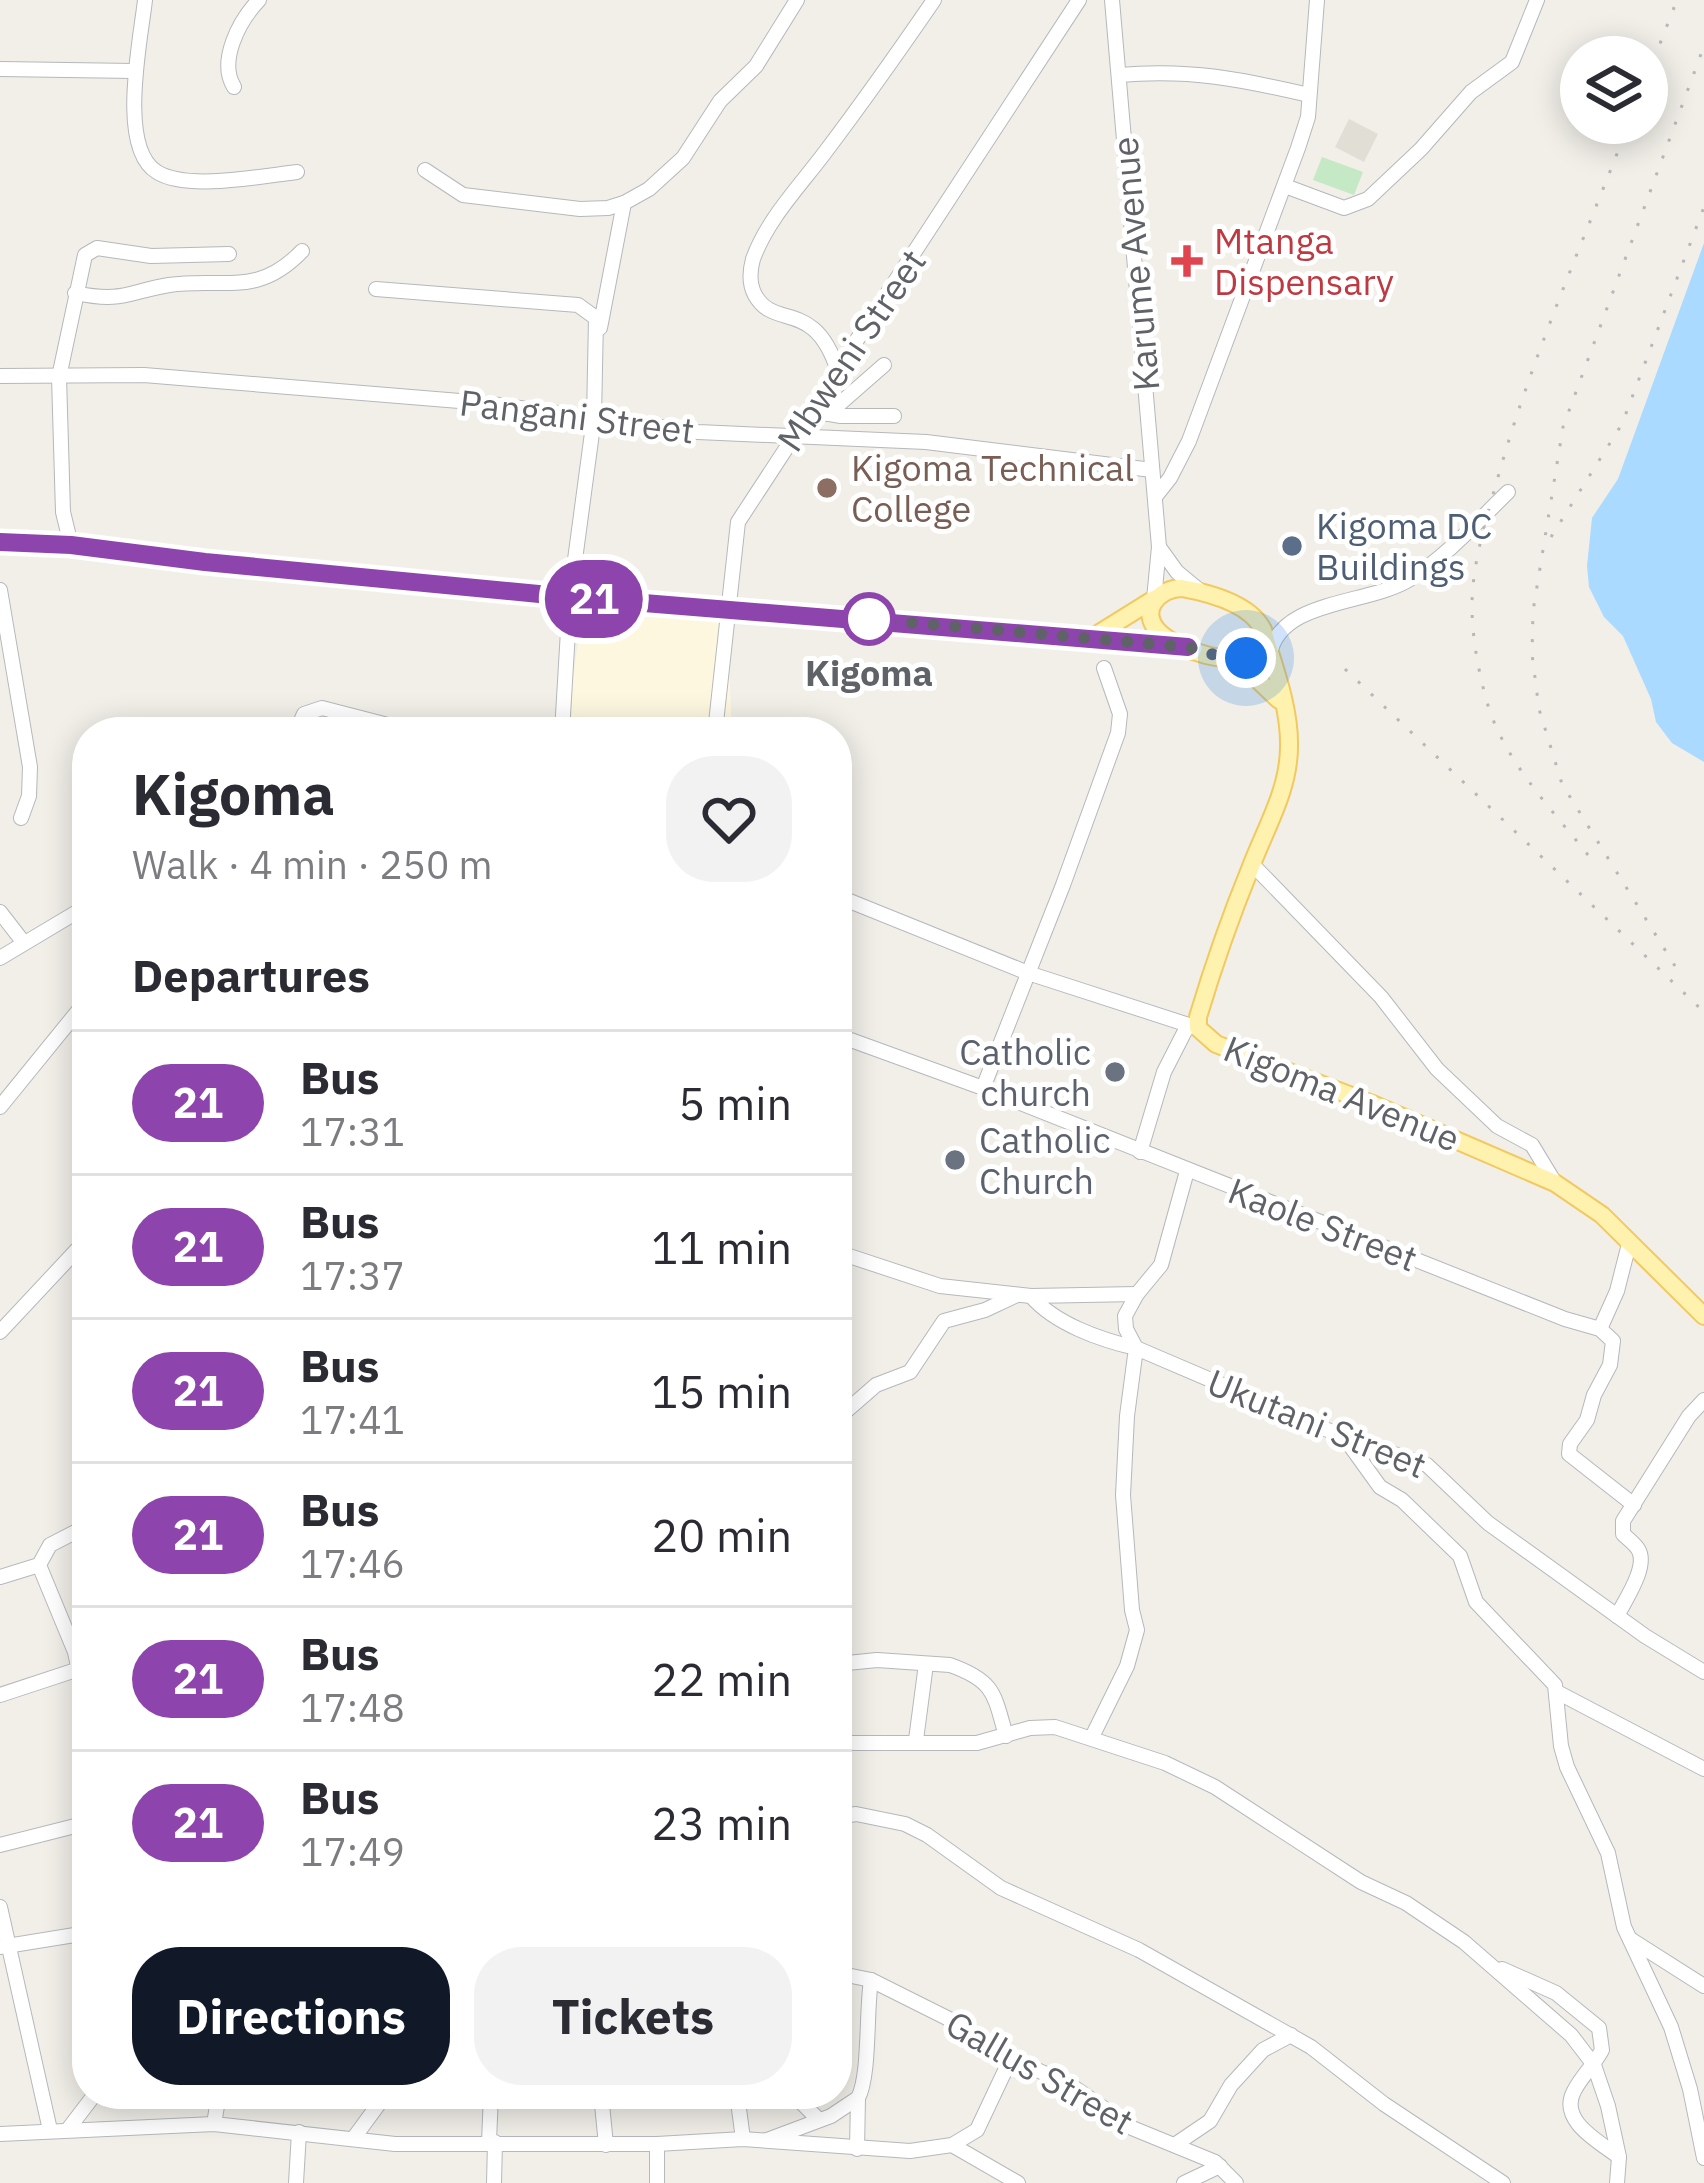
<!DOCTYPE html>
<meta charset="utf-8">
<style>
body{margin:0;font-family:"IBM Plex Sans",sans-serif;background:#f2f2f3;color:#2b2b33;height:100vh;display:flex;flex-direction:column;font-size:45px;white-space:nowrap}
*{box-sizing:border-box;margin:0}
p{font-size:39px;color:#7c7c81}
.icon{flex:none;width:66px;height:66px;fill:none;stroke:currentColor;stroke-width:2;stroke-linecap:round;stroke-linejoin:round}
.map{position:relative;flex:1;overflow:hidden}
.drawer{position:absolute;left:72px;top:717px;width:780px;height:1392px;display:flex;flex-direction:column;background:#fff;border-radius:48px;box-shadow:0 6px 30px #0003}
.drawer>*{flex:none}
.badge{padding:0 24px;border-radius:39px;font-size:42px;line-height:78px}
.fabs{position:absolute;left:1560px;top:36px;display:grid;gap:24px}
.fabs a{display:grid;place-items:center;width:108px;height:108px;border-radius:50%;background:#fff;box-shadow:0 6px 30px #0003;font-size:60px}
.you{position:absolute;width:60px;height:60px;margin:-30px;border:9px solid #fff;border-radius:50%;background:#1a73e8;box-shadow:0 0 0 18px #1a73e833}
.map>.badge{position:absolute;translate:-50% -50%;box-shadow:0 0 0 6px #fff}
h2{padding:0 60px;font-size:45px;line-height:108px}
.round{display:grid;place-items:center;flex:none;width:126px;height:126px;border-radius:48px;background:#f2f2f3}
.head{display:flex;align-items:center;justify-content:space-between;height:204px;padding:0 60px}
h1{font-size:57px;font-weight:800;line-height:90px}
.cta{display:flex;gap:24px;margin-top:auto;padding:24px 60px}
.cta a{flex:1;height:138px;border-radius:48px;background:#111827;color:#fff;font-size:48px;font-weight:800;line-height:138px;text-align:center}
.cta a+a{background:#f2f2f3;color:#2b2b33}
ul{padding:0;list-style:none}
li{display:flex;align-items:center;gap:36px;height:144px;padding:0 60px;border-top:3px solid #e1e1e2}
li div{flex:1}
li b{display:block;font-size:45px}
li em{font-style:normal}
li .badge{min-width:132px;font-weight:700;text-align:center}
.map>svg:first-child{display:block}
</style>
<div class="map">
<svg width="1704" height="2183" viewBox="0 0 1704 2183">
<rect width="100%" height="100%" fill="#f1efe8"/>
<polygon fill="#fef7e0" points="584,602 726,604 732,732 565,732"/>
<polygon fill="#e1ded6" points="1349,119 1378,134 1364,162 1335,147"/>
<polygon fill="#c5e8c5" points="1322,157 1363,172 1354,195 1313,180"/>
<polygon fill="#aadaff" points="1704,243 1704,762 1672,743 1656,722 1651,699 1623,636 1604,617 1589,587 1587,566 1592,518 1618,479"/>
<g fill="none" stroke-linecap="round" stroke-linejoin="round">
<defs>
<g id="minor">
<path d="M145,0C141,38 117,148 157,172C187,191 262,176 297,172"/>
<polyline points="1112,0 1159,547 1154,599"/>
<polyline points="0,69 134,71"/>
<path d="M1119,75C1191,69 1240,79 1309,95"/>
<path d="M234,87C218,61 239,21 259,0"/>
<polyline points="425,170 463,195 580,209 608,208 624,203 649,189 683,158 720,101 756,66 797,0"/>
<polyline points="1285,186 1344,208 1368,199 1421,149 1471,92 1512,62 1537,0"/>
<polyline points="376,289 578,305 596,318 594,418 570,597 562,732"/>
<path d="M75,293C123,303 127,292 169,285C224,277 257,298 302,251"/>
<polyline points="600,328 624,203"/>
<path d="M838,371C814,297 775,331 755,295C749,284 750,270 753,259C768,218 800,186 826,151C863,102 899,51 934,0"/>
<polyline points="0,376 144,375 216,381 484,403 698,432 926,442 1152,470"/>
<polyline points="812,411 841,416 894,416"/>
<polyline points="828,414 884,365"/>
<polyline points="1155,497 1170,478 1189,441 1298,148 1308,117 1317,0"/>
<polyline points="71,545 63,512 59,377 85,255 97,248 151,256 229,254"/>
<polyline points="1159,547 1177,572 1200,591"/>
<polyline points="0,590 30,767 29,796 21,818"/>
<path d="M1270,654C1280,599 1369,605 1410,579C1446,557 1478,521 1508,492"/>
<polyline points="296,732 304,714 322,708 415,732"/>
<polyline points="715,732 738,522 1079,0"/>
<polyline points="1252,864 1381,997 1437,1069 1497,1126 1532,1145 1555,1183"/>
<polyline points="837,896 1028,973 1198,1028"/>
<polyline points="0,912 24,943"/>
<polyline points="0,958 87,906"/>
<polyline points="837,1035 983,1088 1565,1319 1600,1329 1613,1341 1610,1365 1594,1395 1587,1420 1570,1444 1569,1454 1634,1505"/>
<polyline points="983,1088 1063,885 1118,733 1120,714 1104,668"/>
<polyline points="0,1107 87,1000"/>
<polyline points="1140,1152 1164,1072 1187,1027"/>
<polyline points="1187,1171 1161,1265 1137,1294 1125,1316 1126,1329 1136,1348 1344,1437 1427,1465 1488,1523 1645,1636 1704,1672"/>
<polyline points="837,1252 940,1286 1031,1296 1137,1294"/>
<path d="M1031,1296C1055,1324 1101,1340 1136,1348L1127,1416L1123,1495L1132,1610L1137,1630L1127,1666L1092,1737"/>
<polyline points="1600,1329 1617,1291 1629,1244"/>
<polyline points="0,1332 87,1239"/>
<polyline points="837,1419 876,1385 910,1372 944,1321 985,1310 1017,1295"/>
<polyline points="1344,1437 1380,1487 1402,1500 1460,1556 1476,1602 1555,1685 1561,1746 1567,1767 1608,1853 1624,1927 1671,2027 1690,2089 1704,2158"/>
<polyline points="39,1565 75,1652 87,1711"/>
<polyline points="0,1577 39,1565 50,1545 87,1526"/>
<path d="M1617,1616C1625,1600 1649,1566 1638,1549C1634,1543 1628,1539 1623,1534V1521L1689,1416L1704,1400"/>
<path d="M837,1664L877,1660L950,1665C995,1681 994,1694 1006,1736"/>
<polyline points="1557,1692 1704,1769"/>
<polyline points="0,1695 82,1668"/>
<polyline points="916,1740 926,1664"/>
<polyline points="837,1743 977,1743 1030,1728 1055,1727 1165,1763 1215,1787 1361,1882 1406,1903 1464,1942 1571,2035 1594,2065 1608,2106 1619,2157 1617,2183"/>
<polyline points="837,1817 856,1814 905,1824 927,1835 1001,1888 1139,1950 1311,2047 1384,2104 1503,2183"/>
<polyline points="0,1845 87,1823"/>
<polyline points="0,1907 50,2130"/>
<polyline points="1630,1939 1704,1986"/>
<polyline points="0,1947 87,1933"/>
<path d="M1502,1969L1556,1993L1599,2028L1602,2050C1594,2065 1581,2077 1574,2091C1558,2121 1600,2142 1619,2157"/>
<polyline points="837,1973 871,1980 949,2019 1011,2058 1072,2086 1132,2128 1215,2162 1236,2183"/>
<polyline points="601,2094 606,2145"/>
<polyline points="737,2094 743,2139"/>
<polyline points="793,2094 819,2120"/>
<polyline points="214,2124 219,2094"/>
<polyline points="69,2128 95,2094"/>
<polyline points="0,2134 214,2124 395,2144 657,2144 743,2139 910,2151 952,2145 977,2130 1011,2058"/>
<polyline points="353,2139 386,2094"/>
<path d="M767,2140L831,2116L858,2098C870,2076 866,2011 871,1980"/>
<polyline points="489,2142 491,2094"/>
<polyline points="657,2144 657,2183"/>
<polyline points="1176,2144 1210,2121 1231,2085 1263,2050 1291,2035"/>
<polyline points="952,2145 1018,2183"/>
<polyline points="857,2149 858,2098"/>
<polyline points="296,2183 299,2132"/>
<polyline points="494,2183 495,2142"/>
<polyline points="1184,2183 1220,2166"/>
</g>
<g id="major">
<polyline points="0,543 71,545 205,562 570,597 1188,648"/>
<path d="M1182,588C1209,593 1251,604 1263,630L1257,652C1233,668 1179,651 1159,632C1138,611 1159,588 1182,588Z"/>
<path d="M1263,630C1274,667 1290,708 1289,747C1289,790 1265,829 1250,869C1230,918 1213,967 1198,1017V1028L1216,1044L1370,1103L1555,1183L1602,1215L1704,1316"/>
<polyline points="1093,637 1154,599"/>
<polyline points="1236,659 1279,700"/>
</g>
</defs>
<use href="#minor" stroke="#b5b8bc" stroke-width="16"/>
<use href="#major" stroke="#f2c960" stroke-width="20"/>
<use href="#minor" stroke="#fff" stroke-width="14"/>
<use href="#major" stroke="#fff2af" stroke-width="16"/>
<g stroke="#b6b7b8" stroke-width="3" stroke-dasharray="3 15" stroke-linecap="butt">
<polyline points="1647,77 1677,0"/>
<polyline points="1551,537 1622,424 1704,207"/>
<polyline points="1345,669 1704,1012"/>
<path d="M1588,855C1551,808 1504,761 1487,702C1479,674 1473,642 1472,612C1471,566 1486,520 1498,477C1532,356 1584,240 1629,123"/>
<polyline points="1675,966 1562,784 1539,709 1532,654 1533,611 1563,427 1704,46"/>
</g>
</g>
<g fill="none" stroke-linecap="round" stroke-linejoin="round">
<defs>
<polyline id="line" points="0,542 71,545 205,562 570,597 1188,647"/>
</defs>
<use href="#line" stroke="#fff" stroke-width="27"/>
<use href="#line" stroke="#8e44ad" stroke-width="18"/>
<polyline stroke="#5f6368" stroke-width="12" stroke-dasharray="0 21.6" points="869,619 1188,647 1225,658 1246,658"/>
</g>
<path fill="#e0444e" stroke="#fff" stroke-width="4.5" d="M1181 243h12v12h12v12h-12v12h-12v-12h-12v-12h12z"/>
<circle fill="#8d6e63" stroke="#fff" stroke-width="4.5" cx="827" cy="488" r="12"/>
<circle fill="#5c6f8a" stroke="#fff" stroke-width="4.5" cx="1292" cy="546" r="12"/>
<circle fill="#fff" stroke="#8e44ad" stroke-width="6" cx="869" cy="619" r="24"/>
<g fill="#6b7280" stroke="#fff" stroke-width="4.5">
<circle cx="1115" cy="1072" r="12"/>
<circle cx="955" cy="1160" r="12"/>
</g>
<g text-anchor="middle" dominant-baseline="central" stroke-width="10" stroke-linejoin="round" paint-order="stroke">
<g font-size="36" fill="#be3a42" stroke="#fff" text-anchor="start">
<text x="1214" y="240">Mtanga<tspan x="1214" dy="41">Dispensary</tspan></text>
</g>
<g font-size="36" fill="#5f6368" stroke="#fff">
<text transform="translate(1135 264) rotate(-95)">Karume Avenue</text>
<text transform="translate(851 350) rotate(-56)">Mbweni Street</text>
<text transform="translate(577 416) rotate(7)">Pangani Street</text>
<text transform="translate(1342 1093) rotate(22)">Kigoma Avenue</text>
<text transform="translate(1323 1224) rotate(21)">Kaole Street</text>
<text transform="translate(1317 1423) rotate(22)">Ukutani Street</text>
<text transform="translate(1040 2072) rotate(30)">Gallus Street</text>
</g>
<g font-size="36" fill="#785e54" stroke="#fff" text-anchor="start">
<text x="851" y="467">Kigoma Technical<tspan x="851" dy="41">College</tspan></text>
</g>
<g font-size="36" fill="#4e5e75" stroke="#fff" text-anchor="start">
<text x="1316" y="525">Kigoma DC<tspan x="1316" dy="41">Buildings</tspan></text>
</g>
<g font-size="36" font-weight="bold" fill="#5f6368" stroke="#fff">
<text x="869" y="672">Kigoma</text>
</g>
<g font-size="36" fill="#5b616d" stroke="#fff" text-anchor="end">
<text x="1091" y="1051">Catholic<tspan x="1091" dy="41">church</tspan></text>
<text x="979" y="1139" text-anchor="start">Catholic<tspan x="979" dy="41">Church</tspan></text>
</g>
</g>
</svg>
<div class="fabs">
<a><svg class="icon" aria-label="layers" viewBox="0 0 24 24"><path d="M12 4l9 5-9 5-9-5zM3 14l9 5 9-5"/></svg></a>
</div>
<div class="you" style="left:1246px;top:658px"></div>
<b class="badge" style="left:594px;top:599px;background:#8e44ad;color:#fff">21</b>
<section class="drawer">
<div class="head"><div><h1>Kigoma</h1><p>Walk · 4 min · 250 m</p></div><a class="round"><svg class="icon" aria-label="heart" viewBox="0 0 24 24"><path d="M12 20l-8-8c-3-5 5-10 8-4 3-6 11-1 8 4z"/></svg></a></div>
<h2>Departures</h2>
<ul>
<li><span class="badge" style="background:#8e44ad;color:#fff">21</span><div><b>Bus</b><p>17:31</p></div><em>5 min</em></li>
<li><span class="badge" style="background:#8e44ad;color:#fff">21</span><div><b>Bus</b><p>17:37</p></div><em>11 min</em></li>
<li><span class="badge" style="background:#8e44ad;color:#fff">21</span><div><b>Bus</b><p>17:41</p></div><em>15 min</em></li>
<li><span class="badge" style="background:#8e44ad;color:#fff">21</span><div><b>Bus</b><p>17:46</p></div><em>20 min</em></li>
<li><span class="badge" style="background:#8e44ad;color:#fff">21</span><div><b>Bus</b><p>17:48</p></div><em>22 min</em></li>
<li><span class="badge" style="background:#8e44ad;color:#fff">21</span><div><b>Bus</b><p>17:49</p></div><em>23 min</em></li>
</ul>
<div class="cta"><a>Directions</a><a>Tickets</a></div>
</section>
</div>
